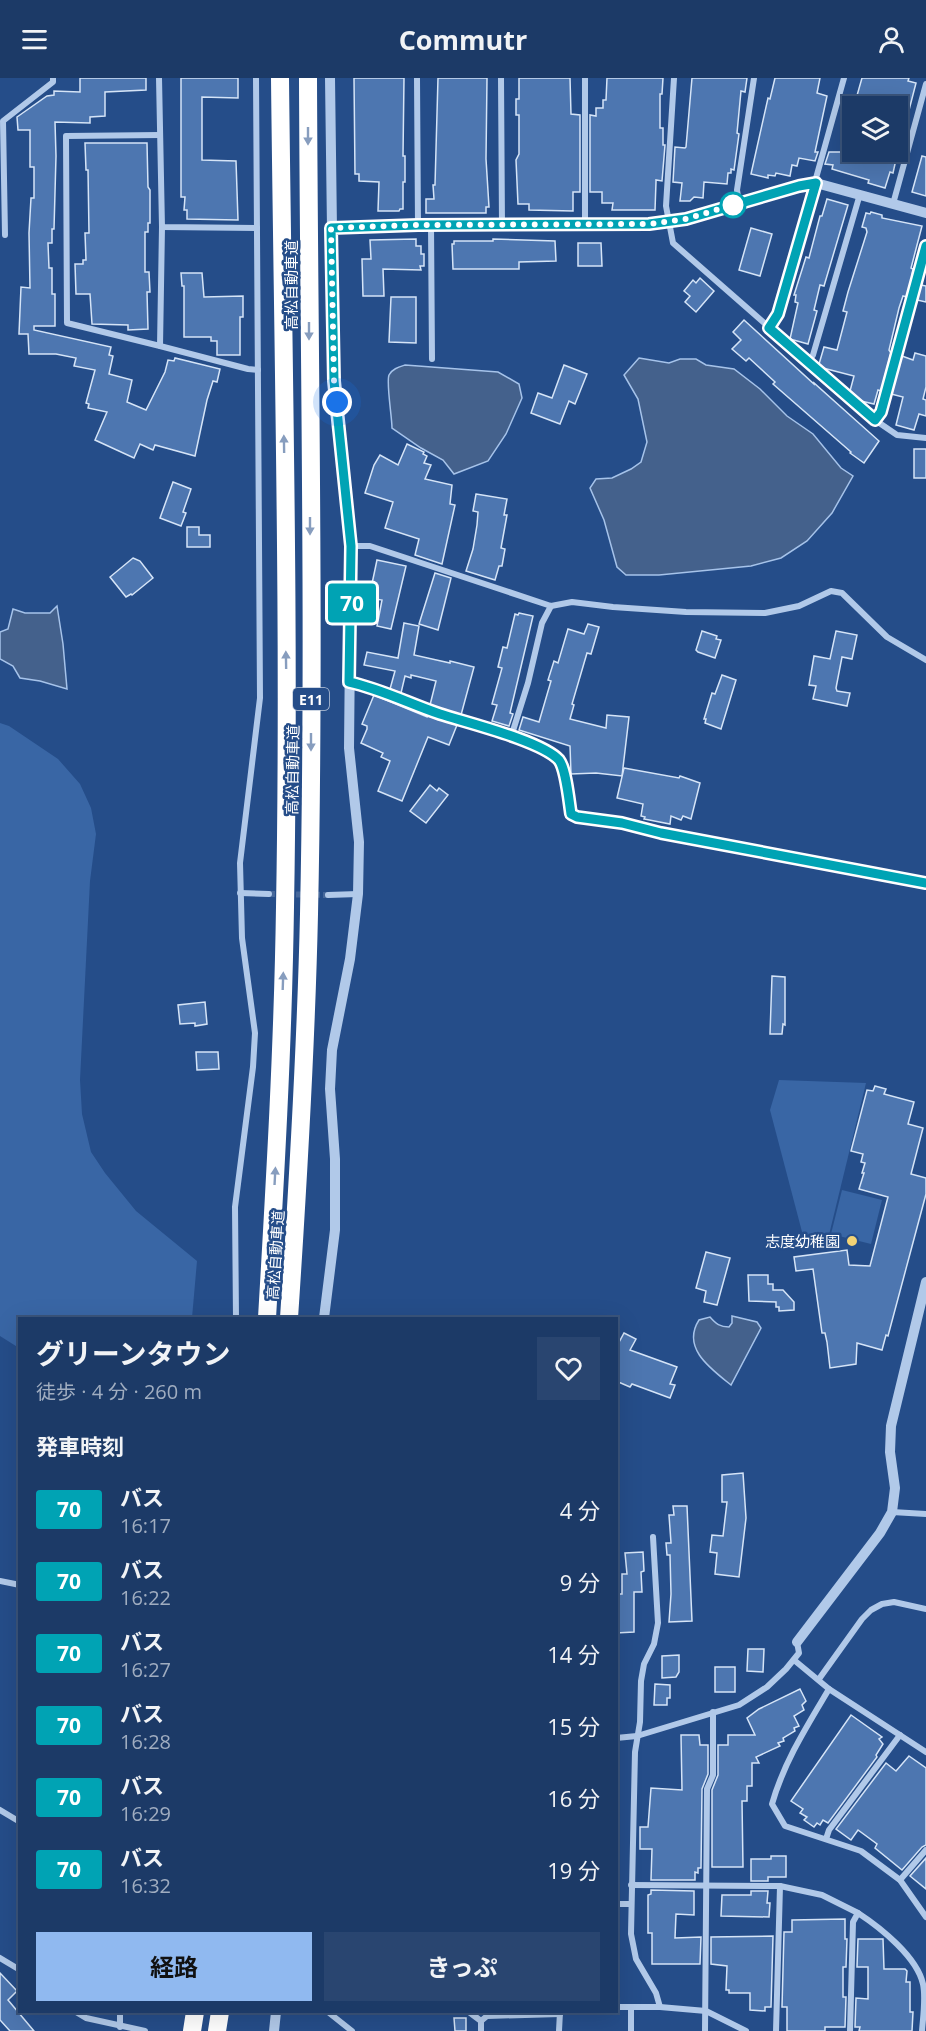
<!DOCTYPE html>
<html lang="ja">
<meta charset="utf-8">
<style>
body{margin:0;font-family:"Open Sans","Noto Sans JP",sans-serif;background:#294570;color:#f1f3f6;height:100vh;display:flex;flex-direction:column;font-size:22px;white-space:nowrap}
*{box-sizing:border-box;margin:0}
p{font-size:20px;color:#a0adc0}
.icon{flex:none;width:33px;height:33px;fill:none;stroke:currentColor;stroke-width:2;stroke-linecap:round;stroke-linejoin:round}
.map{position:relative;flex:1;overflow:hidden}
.drawer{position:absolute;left:18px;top:1239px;width:600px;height:696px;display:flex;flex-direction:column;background:#1c3a67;border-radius:0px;box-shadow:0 6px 24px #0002,0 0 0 2px #3a547b}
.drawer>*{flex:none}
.badge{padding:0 12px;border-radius:4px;font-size:21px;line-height:39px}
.controls{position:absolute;left:842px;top:18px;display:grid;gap:12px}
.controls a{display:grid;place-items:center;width:66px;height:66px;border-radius:0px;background:#1c3a67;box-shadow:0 6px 24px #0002,0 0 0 2px #3a547b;font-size:30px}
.you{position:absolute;width:30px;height:30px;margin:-15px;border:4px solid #fff;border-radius:50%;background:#1a73e8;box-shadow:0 0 0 9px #1a73e833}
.map>.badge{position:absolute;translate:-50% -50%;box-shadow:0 0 0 3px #fff}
h2{padding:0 18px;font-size:22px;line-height:54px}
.round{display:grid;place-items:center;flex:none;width:63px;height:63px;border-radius:0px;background:#294570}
.overview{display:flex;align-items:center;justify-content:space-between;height:102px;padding:0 18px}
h1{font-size:28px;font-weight:700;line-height:45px}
.action{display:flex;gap:12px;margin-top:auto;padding:12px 18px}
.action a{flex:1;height:69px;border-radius:0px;background:#90b9f0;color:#111;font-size:24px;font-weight:700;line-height:69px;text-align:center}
.action a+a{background:#294570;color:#f1f3f6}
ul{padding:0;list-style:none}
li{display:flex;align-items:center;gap:18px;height:72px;padding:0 18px}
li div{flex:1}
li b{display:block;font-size:22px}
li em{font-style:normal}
li .badge{min-width:66px;font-weight:700;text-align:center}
header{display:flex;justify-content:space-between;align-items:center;height:78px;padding:0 18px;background:#1c3a67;font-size:27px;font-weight:700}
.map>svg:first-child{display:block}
</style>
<header><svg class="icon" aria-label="menu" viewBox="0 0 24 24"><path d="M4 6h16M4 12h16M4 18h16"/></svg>Commutr<svg class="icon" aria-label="person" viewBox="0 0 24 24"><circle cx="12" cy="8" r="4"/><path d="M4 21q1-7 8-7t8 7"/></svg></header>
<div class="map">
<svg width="926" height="1953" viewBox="0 0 926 1953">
<rect width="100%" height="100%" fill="#254d89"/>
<g fill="#3966a5">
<polygon points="0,645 9,648 58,681 80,706 91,730 96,756 90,803 80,1002 82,1036 91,1074 105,1095 136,1133 197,1183 192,1240 20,1240 19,1270 0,1258"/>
<polygon points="779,1002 866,1005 827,1165 806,1169 770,1032"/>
<polygon points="842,1112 882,1122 871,1166 831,1156"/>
</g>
<g fill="#44618c" stroke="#a6c3ea" stroke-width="1.5">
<polygon points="639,280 669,285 680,281 696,281 706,287 734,291 760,311 787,338 813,356 841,390 853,398 832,435 807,463 781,480 751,488 659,497 626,497 617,489 604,442 590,410 596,401 612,400 631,391 641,384 647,364 638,321 624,297"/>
<path d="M405,287L498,294L519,306L522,320L506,356L488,383L454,396L443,382L421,370L392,350C392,339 386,304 389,297C392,291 399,289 405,287Z"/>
<polygon points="57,528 63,566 67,611 40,603 20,600 13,588 0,581 0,554 8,551 13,531 25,535 50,535"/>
<path d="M732,1238L757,1244L761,1250L731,1307C711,1291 681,1270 699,1242L710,1239C716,1246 720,1249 729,1249L732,1245Z"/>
</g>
<g fill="#4d76b0" stroke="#d5e4f7" stroke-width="1.5">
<polygon points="80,0 146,0 146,12 105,14 105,38 90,39 90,45 55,44 56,78 54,151 52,151 52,165 48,165 49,190 52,190 52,216 55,216 55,248 34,248 34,252 111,269 109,277 113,278 109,296 132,302 127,324 146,332 165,294 168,282 174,283 175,280 220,291 217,304 213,303 207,322 195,378 155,367 153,372 140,366 134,380 95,362 107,334 88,330 89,326 86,325 95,292 74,288 76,280 56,276 29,276 28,256 19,256 21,209 30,210 29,155 31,120 34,120 34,89 30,89 30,52 18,52 17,39 47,18 54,17 54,13 80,14"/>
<polygon points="181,0 238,0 238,20 202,19 202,82 236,83 238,142 187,141 187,132 184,132 185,119 181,119"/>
<polygon points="354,0 404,0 403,78 405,78 405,104 403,104 403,131 400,131 399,133 378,133 379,104 359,103 359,96 355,96"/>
<polygon points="438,0 487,0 486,81 489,129 486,129 486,135 426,135 426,121 434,121 433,107 435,107"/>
<polygon points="519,0 570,0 571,36 580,37 580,114 573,114 573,133 529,132 529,126 518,126 516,82 519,76 519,37 516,37 516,21 519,21"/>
<polygon points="607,0 663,0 662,16 660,16 660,50 663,50 663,67 665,67 662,103 656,102 656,104 655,132 612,132 613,125 602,125 602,114 590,114 590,37 596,38 596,30 603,30 603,22 606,22"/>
<polygon points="692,0 747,0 745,14 741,13 737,55 739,56 734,92 731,91 731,95 728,95 727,106 704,104 703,120 694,119 690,123 680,123 682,105 673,104 675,69 685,70 686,69"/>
<polygon points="775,0 820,0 817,15 827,18 815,74 818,74 815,83 799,80 797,88 792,87 790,98 776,95 775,98 768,97 768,100 751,96 768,20 770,21"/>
<polygon points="862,0 909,0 908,3 916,5 901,63 897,62 897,28 854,28"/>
<polygon points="848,48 852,49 852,74 896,74 895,77 897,77 893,95 890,94 885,110 868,105 869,102 832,91 833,87 825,86 829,74 841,74"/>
<polygon points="85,65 147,65 148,109 150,112 150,145 148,145 148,154 145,154 145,194 149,194 150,214 147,214 148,251 128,252 128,247 92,246 90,216 76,216 75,186 83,186 83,182 86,182 85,155 89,155 88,92 86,92"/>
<polygon points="922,78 926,79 926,118 912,114"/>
<polygon points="827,121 848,127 824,208 820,207 814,232 817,233 808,266 790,261 798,225 795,224 796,217 794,217 806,179 809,180 820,138 822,138"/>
<polygon points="871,134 882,137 882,140 922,148 911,190 913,191 911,204 907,219 903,218 899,230 889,272 891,275 881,313 878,312 874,326 861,323 850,313 854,298 823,290 819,286 824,269 837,272 847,234 843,233 848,214 867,154 866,150 862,149 866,135 870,136"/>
<polygon points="751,150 772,156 760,198 739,192"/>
<polygon points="416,161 416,168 421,168 421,176 424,176 424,188 420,188 421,192 383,191 384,218 363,218 362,181 371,181 370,162"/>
<polygon points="493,161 555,163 556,183 519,184 519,191 453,191 452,166 454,166 454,163 493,163"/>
<polygon points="578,165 601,165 602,188 578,188"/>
<polygon points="181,195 202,195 204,219 243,218 243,239 240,239 240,277 217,277 217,263 211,263 211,259 184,259 184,208 182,208"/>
<polygon points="700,200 714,213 696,234 685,224 690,218 684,213 693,202 696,205"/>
<polygon points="921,207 926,208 926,224 917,222"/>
<polygon points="391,219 416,219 416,265 389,264"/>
<polygon points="744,242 814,306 814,305 879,363 864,385 850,375 851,374 773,306 775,304 749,280 746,283 732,271 741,262 733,254"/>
<polygon points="915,275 926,278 926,309 923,321 926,322 926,338 919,336 914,352 896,347 903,319 891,316 902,278 913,282"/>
<polygon points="564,287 587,296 575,326 569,323 560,346 531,335 538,315 552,320"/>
<polygon points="407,366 424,374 423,376 427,378 424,385 431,387 425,401 452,407 450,426 455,427 442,486 415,477 419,461 385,450 393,424 365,415 374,387 380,377 398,387"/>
<rect x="914" y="371" width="12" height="29"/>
<polygon points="173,404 191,411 183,434 186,435 181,448 160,440"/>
<polygon points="476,416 507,421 504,437 507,437 501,470 505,471 502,488 499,488 495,502 466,493 473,471 477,447 478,434 473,433"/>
<polygon points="187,449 199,449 199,457 210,457 210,469 187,469"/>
<polygon points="133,480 140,483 153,500 132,517 131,516 126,519 110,499"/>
<polygon points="377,482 406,488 391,551 377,548 382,522 369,520"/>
<polygon points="435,495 451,500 438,552 419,546"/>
<polygon points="519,535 533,538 510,635 513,636 509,648 492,643 497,627 492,626 502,590 498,589 503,569 507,570 515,536 518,537"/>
<polygon points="404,545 419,548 414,577 450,585 450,583 474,589 461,637 430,627 436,603 411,597 411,600 405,598 401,615 390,611 395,593 364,587 367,574 398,580"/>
<polygon points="588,546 599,549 591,576 587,575 572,626 574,627 570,641 606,650 607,637 629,639 622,698 596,695 571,696 570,668 519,652 523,639 539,644 551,603 548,602 554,583 558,585 568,551 584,556"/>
<polygon points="702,553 717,558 716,561 721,562 715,580 698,574 696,572"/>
<polygon points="836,553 857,557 852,581 842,579 836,610 837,613 850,615 847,628 813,621 816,608 809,607 814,578 830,581"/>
<polygon points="722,597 736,602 721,651 705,645 706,641 704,641 712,615 715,616"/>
<polygon points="374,617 427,639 427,637 457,647 449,667 428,659 402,723 378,713 390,683 381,679 383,675 361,665 367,651 367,648 362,646"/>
<polygon points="624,690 679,700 680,698 700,705 691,741 683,738 681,742 671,738 670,746 644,741 645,739 641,738 643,726 617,720"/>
<polygon points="430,707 437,713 439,710 448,717 426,745 410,733"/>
<polygon points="772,898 785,899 785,947 783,946 782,956 770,956"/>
<polygon points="205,924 207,946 195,948 195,945 180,946 178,927"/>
<polygon points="196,974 218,974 219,991 197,992"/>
<polygon points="875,1008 886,1011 884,1016 914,1024 908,1046 923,1050 911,1096 926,1100 926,1116 888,1258 886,1257 882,1272 857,1265 856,1286 830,1290 827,1264 825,1255 822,1255 813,1191 796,1193 794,1179 847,1172 849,1187 870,1188 888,1119 859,1111 864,1095 862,1095 865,1085 861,1084 863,1076 851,1073 867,1012 873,1013"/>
<polygon points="706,1174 730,1180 717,1227 704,1224 706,1213 696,1210"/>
<polygon points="748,1197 768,1197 768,1206 773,1206 773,1212 783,1212 794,1224 794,1232 779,1233 779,1229 776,1229 776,1224 749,1223"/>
<polygon points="624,1255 636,1261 630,1272 677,1289 670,1306 675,1307 670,1320 632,1306 630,1309 616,1303 616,1270"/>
<polygon points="743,1395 746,1440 739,1499 715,1496 717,1475 710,1474 712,1457 723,1458 727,1424 722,1424 722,1397"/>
<polygon points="673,1428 687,1428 692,1543 669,1544 671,1516 670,1477 667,1477 666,1465 671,1465 669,1437 674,1437"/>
<polygon points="643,1474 644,1493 641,1494 642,1514 634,1514 634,1554 616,1555 616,1516 622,1516 622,1496 627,1496 625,1475"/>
<polygon points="748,1571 764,1571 763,1594 747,1593"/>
<polygon points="679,1577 679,1594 676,1599 662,1600 662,1578"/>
<rect x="715" y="1589" width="20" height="25"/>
<polygon points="655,1606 670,1607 670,1620 667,1620 667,1627 654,1627"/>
<polygon points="800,1611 806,1623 802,1627 804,1632 794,1638 799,1648 794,1650 795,1653 783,1660 784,1663 778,1665 780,1668 756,1679 759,1685 752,1685 752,1708 747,1708 747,1723 742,1723 743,1789 712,1789 712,1712 718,1697 718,1667 728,1667 728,1657 755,1657 747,1640 759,1631"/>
<polygon points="851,1637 882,1659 879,1661 883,1666 876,1677 877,1679 828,1745 823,1742 820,1747 817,1745 814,1749 804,1742 807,1739 800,1735 803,1731 791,1723"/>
<polygon points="681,1657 699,1657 700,1667 708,1667 708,1696 702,1711 701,1790 698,1790 698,1795 695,1794 695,1802 651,1802 652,1771 640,1771 640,1749 648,1749 651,1710 682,1712"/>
<polygon points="909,1678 926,1690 926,1767 922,1769 902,1792 875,1770 877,1766 858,1752 851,1762 836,1751 886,1685 896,1693"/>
<polygon points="771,1778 786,1778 786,1799 768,1799 768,1803 751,1803 751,1781 771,1781"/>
<polygon points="926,1780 926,1811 910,1798"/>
<polygon points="651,1812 694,1813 694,1837 676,1836 675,1860 701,1859 700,1886 652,1886 652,1855 648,1855 648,1817 651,1816"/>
<polygon points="751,1813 768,1813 767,1825 770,1825 769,1839 721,1838 722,1817 751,1817"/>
<polygon points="845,1841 845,1861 847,1861 846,1889 843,1889 843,1919 846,1919 845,1949 825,1949 825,1953 787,1953 787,1929 782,1929 784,1854 792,1854 792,1842"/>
<polygon points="773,1858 771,1929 765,1929 765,1933 750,1932 750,1915 729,1915 729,1912 726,1912 727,1888 711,1886 711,1859"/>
<polygon points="858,1861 883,1861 884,1891 905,1891 907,1893 906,1904 910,1904 910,1934 913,1934 912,1953 859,1953 860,1949 855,1949 856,1920 868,1921 868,1889 857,1889"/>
<polygon points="0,1895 17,1913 8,1922 34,1953 10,1953 0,1942"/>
<polygon points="454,1940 466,1940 466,1953 455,1953"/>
</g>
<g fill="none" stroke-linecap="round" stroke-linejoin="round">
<polyline stroke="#46689b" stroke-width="6" stroke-dasharray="6 3" stroke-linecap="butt" points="269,816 328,817"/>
<g stroke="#b1c9e9" stroke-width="6">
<polyline points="159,0 162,149 257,150"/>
<polyline points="417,0 418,147"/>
<polyline points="501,0 502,147"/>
<polyline points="674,0 666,128 673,165 875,342 897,357 926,360"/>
<polyline points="739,125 737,112 754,0"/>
<polyline points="893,126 926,6"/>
<polyline points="585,146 585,0"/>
<polyline points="431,147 432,281"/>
<polyline points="162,149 160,268 248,291 258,292"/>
<polyline points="5,157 3,43 53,4 53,0"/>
<polyline points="769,250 778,236 844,0"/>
<polyline points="160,268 67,245 66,58 160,57"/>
<polyline points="808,284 813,277 860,116"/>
<polyline points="875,342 881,334 926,168"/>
<polyline points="351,468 370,468 551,528 572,524 613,529 686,534 765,535 799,528 831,513 842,515 887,559 926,582"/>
<path d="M349,604C381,611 410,626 440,636C468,645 542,663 559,683C566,691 569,723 571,736L577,739L622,745L661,755L926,805"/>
<polyline points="511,659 528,605 542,545 551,528"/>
<polyline points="240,815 269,816"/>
<polyline points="328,817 358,816"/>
<polyline points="236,1240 235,1129 253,989 255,955 242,860 240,785 260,620 256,0"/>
<polyline points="892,1434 926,1436"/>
<polyline points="653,1459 658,1545 654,1566 644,1586 641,1603 640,1644 635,1674 631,1856 636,1881 656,1915 660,1929"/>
<polyline points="0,1503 20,1507"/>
<polyline points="794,1582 829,1611 926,1674"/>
<polyline points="819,1601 862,1541 871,1532 882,1526 894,1524 926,1531"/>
<path d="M829,1611C807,1648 784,1684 772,1726L785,1748L861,1773L900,1802L926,1839"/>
<polyline points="616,1660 637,1658 739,1627 767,1609 786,1591 799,1575 797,1564"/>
<polyline points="0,1732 20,1744"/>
<polyline points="826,1761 829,1752 900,1657"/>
<polyline points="900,1802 926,1772"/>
<polyline points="631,1807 780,1808 822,1817 858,1835"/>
<polyline points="616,1826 631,1826"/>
<polyline points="0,1880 20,1892"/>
<polyline points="616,1929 660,1929 706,1933 746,1953"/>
<polyline points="631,1929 631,1953"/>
<polyline points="76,1934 86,1940 145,1953"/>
<polyline points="328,1934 352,1953"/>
<polyline points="469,1934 481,1943"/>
<polyline points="481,1943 487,1938 560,1936"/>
<polyline points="120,1949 120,1934"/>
<polyline points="481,1953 481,1943"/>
<polyline points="559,1953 560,1934"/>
<polyline points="705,1953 707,1711 713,1697 713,1634"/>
<polyline points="776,1953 780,1808"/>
<path d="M850,1953L853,1844L858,1835C881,1850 917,1879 923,1906C926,1920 923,1939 922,1953"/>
</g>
<g stroke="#b1c9e9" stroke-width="10">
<polyline points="331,150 418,147 649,146 686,141 799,108 816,105 926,135"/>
<polyline points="324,1240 335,1152 335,1081 330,1011 332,972 350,881 358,816 359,764 349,670 351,468 334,303 330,0"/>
<polyline points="797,1564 880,1455 892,1434 895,1410 890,1374 891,1348 926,1204"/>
<polyline points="274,1953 276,1934"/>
</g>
<g stroke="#fff" stroke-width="18">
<path d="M267,1240C275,1104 283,967 285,829C290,553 283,276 280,0"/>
<path d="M289,1240C298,1106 306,971 309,836C315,558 309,278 308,0"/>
<polyline points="192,1953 195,1934"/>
<polyline points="217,1953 220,1934"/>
</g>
</g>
<defs><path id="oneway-solid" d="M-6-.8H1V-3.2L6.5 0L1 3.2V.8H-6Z" transform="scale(1.5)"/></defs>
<g fill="#879dbe">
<use href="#oneway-solid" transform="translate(308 58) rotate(90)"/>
<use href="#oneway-solid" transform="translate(309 253) rotate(90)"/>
<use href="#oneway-solid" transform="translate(284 366) rotate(-91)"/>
<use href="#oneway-solid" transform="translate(310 448) rotate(90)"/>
<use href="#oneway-solid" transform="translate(286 582) rotate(-91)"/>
<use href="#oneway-solid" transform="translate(311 664) rotate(90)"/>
<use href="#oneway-solid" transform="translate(283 903) rotate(-88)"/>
<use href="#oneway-solid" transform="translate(275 1098) rotate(-87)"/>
</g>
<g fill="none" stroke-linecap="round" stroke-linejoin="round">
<defs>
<path id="line" d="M926,168L881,334L875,342L769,250L778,236L816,105L799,108L686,141L649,146L418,147L331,150L334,303L351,468L349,604C381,611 410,626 440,636C468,645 542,663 559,682C566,691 569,723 571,736L577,739L622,745L661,755L926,805"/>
</defs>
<use href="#line" stroke="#fff" stroke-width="14"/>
<use href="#line" stroke="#00a3b4" stroke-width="9"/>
<polyline stroke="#fff" stroke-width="6" stroke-dasharray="0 10.8" points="337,324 334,303 331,150 418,147 649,146 686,141 739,125 733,127"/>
</g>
<circle fill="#fff" stroke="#00a3b4" stroke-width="3" cx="733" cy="127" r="12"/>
<circle fill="#f3d375" stroke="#254d89" stroke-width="2" cx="852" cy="1163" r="6"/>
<g text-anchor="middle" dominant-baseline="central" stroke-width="5" stroke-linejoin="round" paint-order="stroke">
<rect fill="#254d89" stroke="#becadc" stroke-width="1.5" x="293" y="610" width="36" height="22" rx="4.5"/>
<g font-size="14" font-weight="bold" fill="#fff">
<text x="311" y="621">E11</text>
</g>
<g font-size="15" fill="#fff" stroke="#254d89">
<text transform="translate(291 207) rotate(-90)">高松自動車道</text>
<text transform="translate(292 692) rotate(-89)">高松自動車道</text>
<text transform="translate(275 1177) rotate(-86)">高松自動車道</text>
</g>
<g font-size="15" fill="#fff" stroke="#254d89" text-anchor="end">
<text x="840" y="1163">志度幼稚園</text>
</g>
</g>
</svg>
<div class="controls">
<a><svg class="icon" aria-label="layers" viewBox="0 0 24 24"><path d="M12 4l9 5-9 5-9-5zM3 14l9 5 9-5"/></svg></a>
</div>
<div class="you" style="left:337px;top:324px"></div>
<b class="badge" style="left:352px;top:525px;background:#00a3b4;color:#fff">70</b>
<section class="drawer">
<div class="overview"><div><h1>グリーンタウン</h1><p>徒歩 · 4 分 · 260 m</p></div><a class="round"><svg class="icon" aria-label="heart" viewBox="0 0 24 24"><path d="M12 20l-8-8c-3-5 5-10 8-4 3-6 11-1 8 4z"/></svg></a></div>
<h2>発車時刻</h2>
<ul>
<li><span class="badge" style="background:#00a3b4;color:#fff">70</span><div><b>バス</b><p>16:17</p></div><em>4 分</em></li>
<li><span class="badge" style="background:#00a3b4;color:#fff">70</span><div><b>バス</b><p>16:22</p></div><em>9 分</em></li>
<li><span class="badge" style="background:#00a3b4;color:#fff">70</span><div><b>バス</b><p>16:27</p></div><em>14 分</em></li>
<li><span class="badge" style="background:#00a3b4;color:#fff">70</span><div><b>バス</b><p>16:28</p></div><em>15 分</em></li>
<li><span class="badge" style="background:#00a3b4;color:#fff">70</span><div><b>バス</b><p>16:29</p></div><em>16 分</em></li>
<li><span class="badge" style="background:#00a3b4;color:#fff">70</span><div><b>バス</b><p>16:32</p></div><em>19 分</em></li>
</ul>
<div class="action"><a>経路</a><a>きっぷ</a></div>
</section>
</div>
